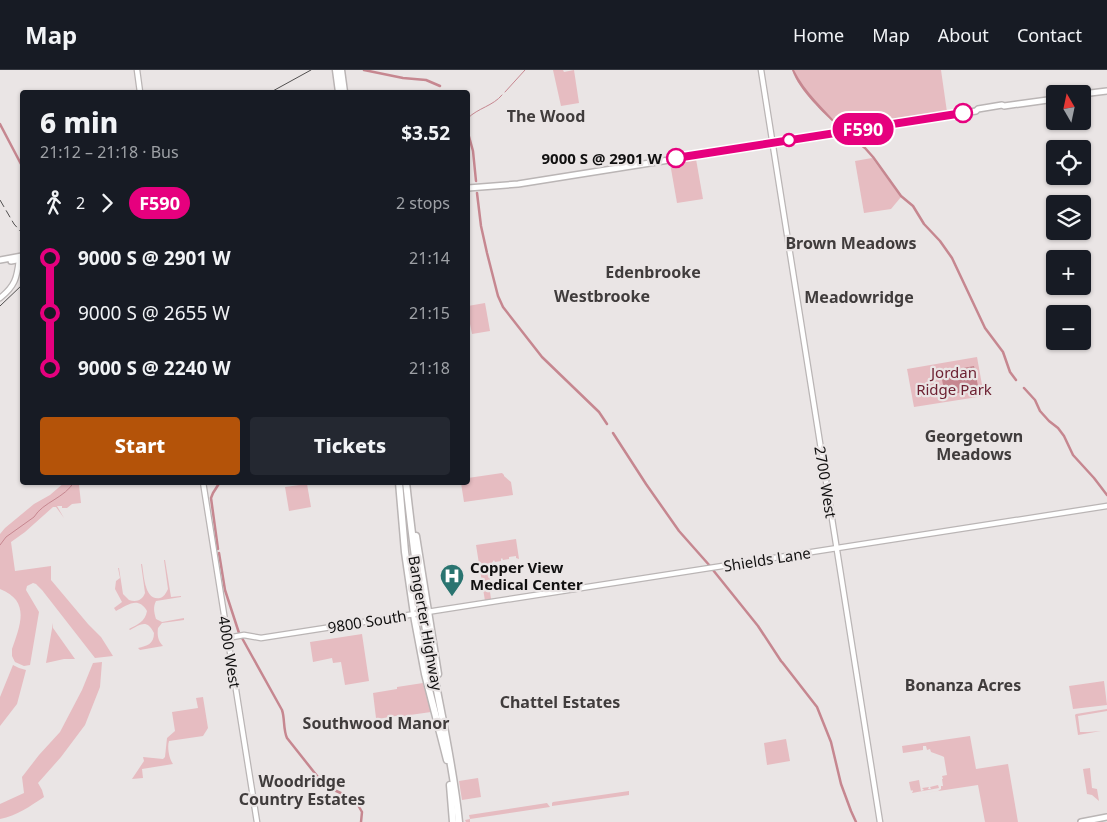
<!DOCTYPE html>
<meta charset="utf-8">
<style>
body{margin:0;font-family:"Noto Sans",sans-serif;background:#242831;color:#f1f3f6;height:100vh;display:flex;flex-direction:column;font-size:19px;white-space:nowrap}
*{box-sizing:border-box;margin:0}
p{font-size:16px;color:#9ea1a6}
.icon{flex:none;width:28px;height:28px;fill:none;stroke:currentColor;stroke-width:2;stroke-linecap:round;stroke-linejoin:round}
.map{position:relative;flex:1;overflow:hidden}
.sheet{position:absolute;left:20px;top:20px;width:450px;height:395px;display:flex;flex-direction:column;background:#171b24;border-radius:5px;box-shadow:0 1px 4px #0004}
.sheet>*{flex:none}
.badge{padding:0 10px;border-radius:16px;font-size:18px;line-height:32px}
.needle{width:32px;rotate:351deg}
.tools{position:absolute;left:1046px;top:15px;display:grid;gap:10px}
.tools a{display:grid;place-items:center;width:45px;height:45px;border-radius:5px;background:#171b24;box-shadow:0 1px 4px #0004;font-size:25px}
.map>.badge{position:absolute;translate:-50% -50%;box-shadow:0 0 0 2px #fff}
.legs{display:flex;align-items:center;gap:8px;height:55px;padding:0 20px;font-size:16px}
.legs p{margin-inline-start:auto}
.overview{display:flex;align-items:center;justify-content:space-between;height:85px;padding:0 20px}
h1{font-size:28px;font-weight:800;line-height:38px}
.cta{display:flex;gap:10px;margin-top:auto;padding:10px 20px}
.cta a{flex:1;height:58px;border-radius:5px;background:#b45309;color:#fff;font-size:20px;font-weight:800;line-height:58px;text-align:center}
.cta a+a{background:#242831;color:#f1f3f6}
ul{padding:0 20px;list-style:none}
li{display:flex;align-items:center;gap:18px;height:55px;font-size:19px}
li i{display:grid;place-items:center;width:8px;height:100%;margin:0 6px;background:currentColor}
li i::after{content:'';width:12px;height:12px;margin:-6px;border:4px solid;border-radius:50%;background:#171b24}
li p{margin-inline-start:auto}
li:first-child i{background:linear-gradient(#0000 50%,currentColor 0)}
li:last-child i{background:linear-gradient(currentColor 50%,#0000 0)}
header{display:flex;align-items:center;gap:30px;box-sizing:border-box;height:70px;padding:0 25px;background:#171b24;border-bottom:1px solid #363941}
header strong{font-size:24px}
nav{display:flex;gap:28px;margin-inline-start:auto;font-size:18px}
.map>svg:first-child{display:block}
</style>
<header>
<strong>Map</strong>
<nav><a>Home</a><a>Map</a><a>About</a><a>Contact</a></nav>
</header>
<div class="map">
<svg width="1107" height="752" viewBox="0 0 1107 752">
<rect width="100%" height="100%" fill="#eae5e5"/>
<g fill="#e6bcc1">
<polygon points="553,0 563,0 564,2 574,0 579,33 561,36"/>
<path d="M792,0H941L947,42L839,58C823,42 800,21 792,0Z"/>
<polygon points="872,88 901,127 891,139 864,143 855,91"/>
<polygon points="696,89 703,129 677,133 670,93"/>
<polygon points="485,233 490,261 472,264 469,249 468,249 468,236"/>
<polygon points="977,287 984,326 914,337 907,299"/>
<polygon points="502,403 504,405 504,406 511,412 513,425 464,432 461,413 468,412 468,408"/>
<path d="M65,412L80,413L79,415L81,433L72,434L67,438H62V436H57L64,448L56,437H53L25,462L11,472L15,501L51,496V510L88,554L101,567L113,586L95,588L42,520L36,514L33,513L27,516L26,520L39,542L30,595L24,596L15,592L12,586V579C20,556 31,531 0,519V464L5,458L34,434L50,425Z"/>
<polygon points="307,414 311,437 289,441 285,417"/>
<polygon points="516,469 519,489 516,488 516,486 509,487 509,489 503,490 502,488 501,489 501,491 495,492 494,490 488,498 490,511 492,511 493,519 490,522 491,529 485,531 476,475"/>
<path d="M164,490H165L171,527L181,526V527L156,531C153,537 154,542 156,549L162,552L184,548V550L162,553L158,558C157,565 158,571 163,576L140,580L138,578C147,576 154,574 154,563C147,549 141,554 130,560L129,559C138,554 145,552 147,541C138,526 128,535 116,541L114,538L122,532L115,519L116,511L120,508L118,498H119L123,524L129,530C136,532 142,531 145,523L141,494H142C144,504 144,531 160,528C164,527 166,523 168,519Z"/>
<polygon points="53,553 53,558 75,589 64,589 46,593"/>
<polygon points="362,564 369,611 345,615 341,592 333,593 332,588 313,592 310,572"/>
<path d="M102,592L100,617L85,655L61,687L38,713L42,720L44,727C30,736 17,746 0,749V734L24,723L22,707L39,685L60,662L82,620L93,593Z"/>
<polygon points="13,595 19,598 26,600 17,634 0,656 0,627"/>
<polygon points="1104,611 1107,635 1073,639 1069,616"/>
<polygon points="423,613 431,642 403,646 401,645 378,649 376,648 373,623 397,619 397,617"/>
<path d="M203,627L208,658L203,666L169,671C167,677 169,689 173,694L142,699L143,708L132,709L144,691L143,687L163,689L165,687L167,668L175,661L172,642L198,638L196,628Z"/>
<polygon points="1107,639 1107,641 1078,646 1080,662 1088,662 1101,661 1078,665 1075,645 1076,644"/>
<polygon points="970,666 976,699 1008,694 1018,752 985,752 978,715 912,725 938,721 941,719 941,716 943,716 942,709 943,709 942,706 947,705 944,687 942,686 931,682 930,679 927,680 926,676 923,676 923,680 903,683 902,676"/>
<polygon points="786,669 790,691 767,695 764,673"/>
<polygon points="1090,698 1092,718 1097,719 1099,731 1092,725 1087,724 1083,699"/>
<polygon points="478,708 481,727 462,730 459,711"/>
<polygon points="919,710 921,721 924,720 922,718 929,717 928,719 931,719 930,717 938,715 939,718 912,723 913,721 912,720 911,721 909,712"/>
<polygon points="629,721 629,725 552,736 552,733 553,732"/>
<polygon points="547,733 550,737 470,749 470,752 466,752 465,750 470,749 469,745"/>
</g>
<g fill="#c68790">
<path d="M792,0H794C805,22 824,39 840,57L839,58C823,42 800,22 792,0Z"/>
<polygon points="974,296 978,316 962,318 963,322 945,326 941,304 958,301 958,299"/>
</g>
<g fill="none" stroke-linecap="round" stroke-linejoin="round">
<g stroke="#c68790" stroke-width="1">
<polyline points="505,22 525,0"/>
<path d="M468,48C478,38 493,36 502,25"/>
<path d="M0,475L6,467L34,447C43,432 65,428 74,412"/>
</g>
<g stroke="#c68790" stroke-width="2.5">
<polyline points="364,0 403,8 426,10 440,16"/>
<polyline points="452,22 453,22"/>
<polyline points="0,54 22,96"/>
<polyline points="468,63 473,81 476,111"/>
<polyline points="850,66 865,78 873,87 901,126 913,136 924,154 940,171 952,188 985,258 1003,282 1010,302 1016,310"/>
<polyline points="477,123 481,156 487,183 498,226 503,237 542,287 599,342 607,354"/>
<polyline points="1024,318 1035,330 1040,341 1049,351 1058,358 1064,366 1073,385 1094,408 1107,425"/>
<polyline points="613,363 646,414 679,461 710,496"/>
<polyline points="218,479 211,428 213,423 220,412"/>
<polyline points="219,483 225,520 239,563"/>
<polyline points="713,500 758,556 781,591"/>
<path d="M242,568L282,640C285,649 283,659 287,668L325,716L343,724L358,735L362,742L361,752"/>
<polyline points="782,592 817,637 831,672 841,714 851,741 856,752"/>
</g>
<defs>
<g id="secondary">
<polyline points="137,0 140,22"/>
<polyline points="761,0 880,752"/>
<path d="M0,228C15,216 17,208 19,190"/>
<polyline points="203,412 257,752"/>
<polyline points="427,542 1107,436"/>
<polyline points="227,568 244,565 261,568 415,544"/>
</g>
<g id="primary">
<polyline points="1082,24 1107,21"/>
<polyline points="468,118 518,114 952,45 976,41 978,39 1002,35 1004,36 1055,29"/>
<polyline points="0,190 22,186"/>
<polyline points="11,191 22,189"/>
<polyline points="1081,752 1107,747"/>
</g>
<g id="highway">
<polyline points="336,0 339,22"/>
<polyline points="341,0 344,22"/>
<polyline points="399,412 405,482 415,551 425,604 447,690"/>
<path d="M406,412C412,466 418,519 428,571C438,632 453,691 459,752"/>
<polyline points="416,466 438,604"/>
<polyline points="450,715 453,752"/>
</g>
</defs>
<use href="#secondary" stroke="#bab5b5" stroke-width="7"/>
<use href="#primary" stroke="#bab5b5" stroke-width="8"/>
<use href="#highway" stroke="#bab5b5" stroke-width="9"/>
<use href="#secondary" stroke="#fff" stroke-width="4.5"/>
<use href="#primary" stroke="#fff" stroke-width="5"/>
<use href="#highway" stroke="#fff" stroke-width="6"/>
<g stroke="#514f4f" stroke-width="1">
<polyline points="271,22 311,0"/>
<polyline points="0,236 22,215"/>
</g>
<polyline stroke="#514f4f" stroke-width="1" stroke-dasharray="8 4" stroke-linecap="butt" points="0,130 14,154 22,163"/>
<defs>
<polyline id="secondary-bridge" points="415,544 427,542"/>
</defs>
<use href="#secondary-bridge" stroke="#bab5b5" stroke-width="7" stroke-linecap="butt"/>
<use href="#secondary-bridge" stroke="#fff" stroke-width="4.5"/>
</g>
<g fill="none" stroke-linecap="round" stroke-linejoin="round">
<defs>
<polyline id="line-1" points="676,88 963,43"/>
</defs>
<use href="#line-1" stroke="#fff" stroke-width="11"/>
<use href="#line-1" stroke="#e6007e" stroke-width="8"/>
</g>
<defs>
<symbol id="hospital-pin" viewBox="-11 -11 22 30"><path d="M0 17L-7.5 6A9.5 9.5 0 1 1 7.5 6Z" fill="#2a7470" stroke="#eae5e5"/><path d="M-5-5h3v3.5h4V-5h3V5h-3V1.5h-4V5h-3Z" fill="#fff"/></symbol>
</defs>
<g fill-rule="evenodd">
<use href="#hospital-pin" x="438" y="492" width="28" height="38"/>
</g>
<g fill="#fff" stroke="#e6007e" stroke-width="2.5">
<circle cx="963" cy="43" r="9"/>
<circle cx="789" cy="70" r="6"/>
<circle cx="676" cy="88" r="9"/>
</g>
<g text-anchor="middle" dominant-baseline="central" stroke-width="4.5" stroke-linejoin="round" paint-order="stroke">
<g font-size="15" font-weight="bold" fill="#111010" stroke="#eae5e5" text-anchor="end">
<text x="662" y="88">9000 S @ 2901 W</text>
</g>
<g font-size="15" fill="#6d2132" stroke="#eae5e5">
<text x="954" y="302">Jordan<tspan x="954" dy="17">Ridge Park</tspan></text>
</g>
<g font-size="15" fill="#111010" stroke="#eae5e5">
<text transform="translate(826 412) rotate(81)">2700 West</text>
<text transform="translate(767 489) rotate(-9)">Shields Lane</text>
<text transform="translate(367 551) rotate(-9)">9800 South</text>
<text transform="translate(426 553) rotate(80)">Bangerter Highway</text>
<text transform="translate(230 582) rotate(81)">4000 West</text>
</g>
<g font-size="15" font-weight="bold" fill="#111010" stroke="#eae5e5" text-anchor="start">
<text x="470" y="497">Copper View<tspan x="470" dy="17">Medical Center</tspan></text>
</g>
<g font-size="16" font-weight="bold" fill="#403c3c" stroke="#eae5e5">
<text x="546" y="46">The Wood</text>
<text x="851" y="173">Brown Meadows</text>
<text x="653" y="202">Edenbrooke</text>
<text x="602" y="226">Westbrooke</text>
<text x="859" y="227">Meadowridge</text>
<text x="974" y="366">Georgetown<tspan x="974" dy="18">Meadows</tspan></text>
<text x="963" y="615">Bonanza Acres</text>
<text x="560" y="632">Chattel Estates</text>
<text x="376" y="653">Southwood Manor</text>
<text x="302" y="711">Woodridge<tspan x="302" dy="18">Country Estates</tspan></text>
</g>
</g>
</svg>
<div class="tools">
<a><svg class="needle" viewBox="-14 -14 28 28"><path d="M0-13l5 13h-10z" fill="#e53935"/><path d="M0 13l5-13h-10z" fill="#9ea1a6"/></svg></a>
<a><svg class="icon" aria-label="locate" viewBox="0 0 24 24"><circle cx="12" cy="12" r="6"/><path d="M12 2v4M12 18v4M2 12h4M18 12h4"/></svg></a>
<a><svg class="icon" aria-label="layers" viewBox="0 0 24 24"><path d="M12 4l9 5-9 5-9-5zM3 14l9 5 9-5"/></svg></a>
<a>+</a>
<a>−</a>
</div>
<b class="badge" style="left:863px;top:59px;background:#e6007e;color:#fff">F590</b>
<section class="sheet">
<div class="overview"><div><h1>6 min</h1><p>21:12 – 21:18 · Bus</p></div><b>$3.52</b></div>
<div class="legs"><svg class="icon" aria-label="walk" viewBox="0 0 24 24"><circle cx="13" cy="4" r="2"/><path d="M13 8l-2 6 4 7M11 14l-3 7M7 12l3-4h3l4 4"/></svg>2<svg class="icon" aria-label="forward" viewBox="0 0 24 24"><path d="M9 5l7 7-7 7"/></svg><b class="badge" style="background:#e6007e;color:#fff">F590</b><p>2 stops</p></div>
<ul>
<li><i style="color:#e6007e"></i><b>9000 S @ 2901 W</b><p>21:14</p></li>
<li><i style="color:#e6007e"></i><span>9000 S @ 2655 W</span><p>21:15</p></li>
<li><i style="color:#e6007e"></i><b>9000 S @ 2240 W</b><p>21:18</p></li>
</ul>
<div class="cta"><a>Start</a><a>Tickets</a></div>
</section>
</div>
